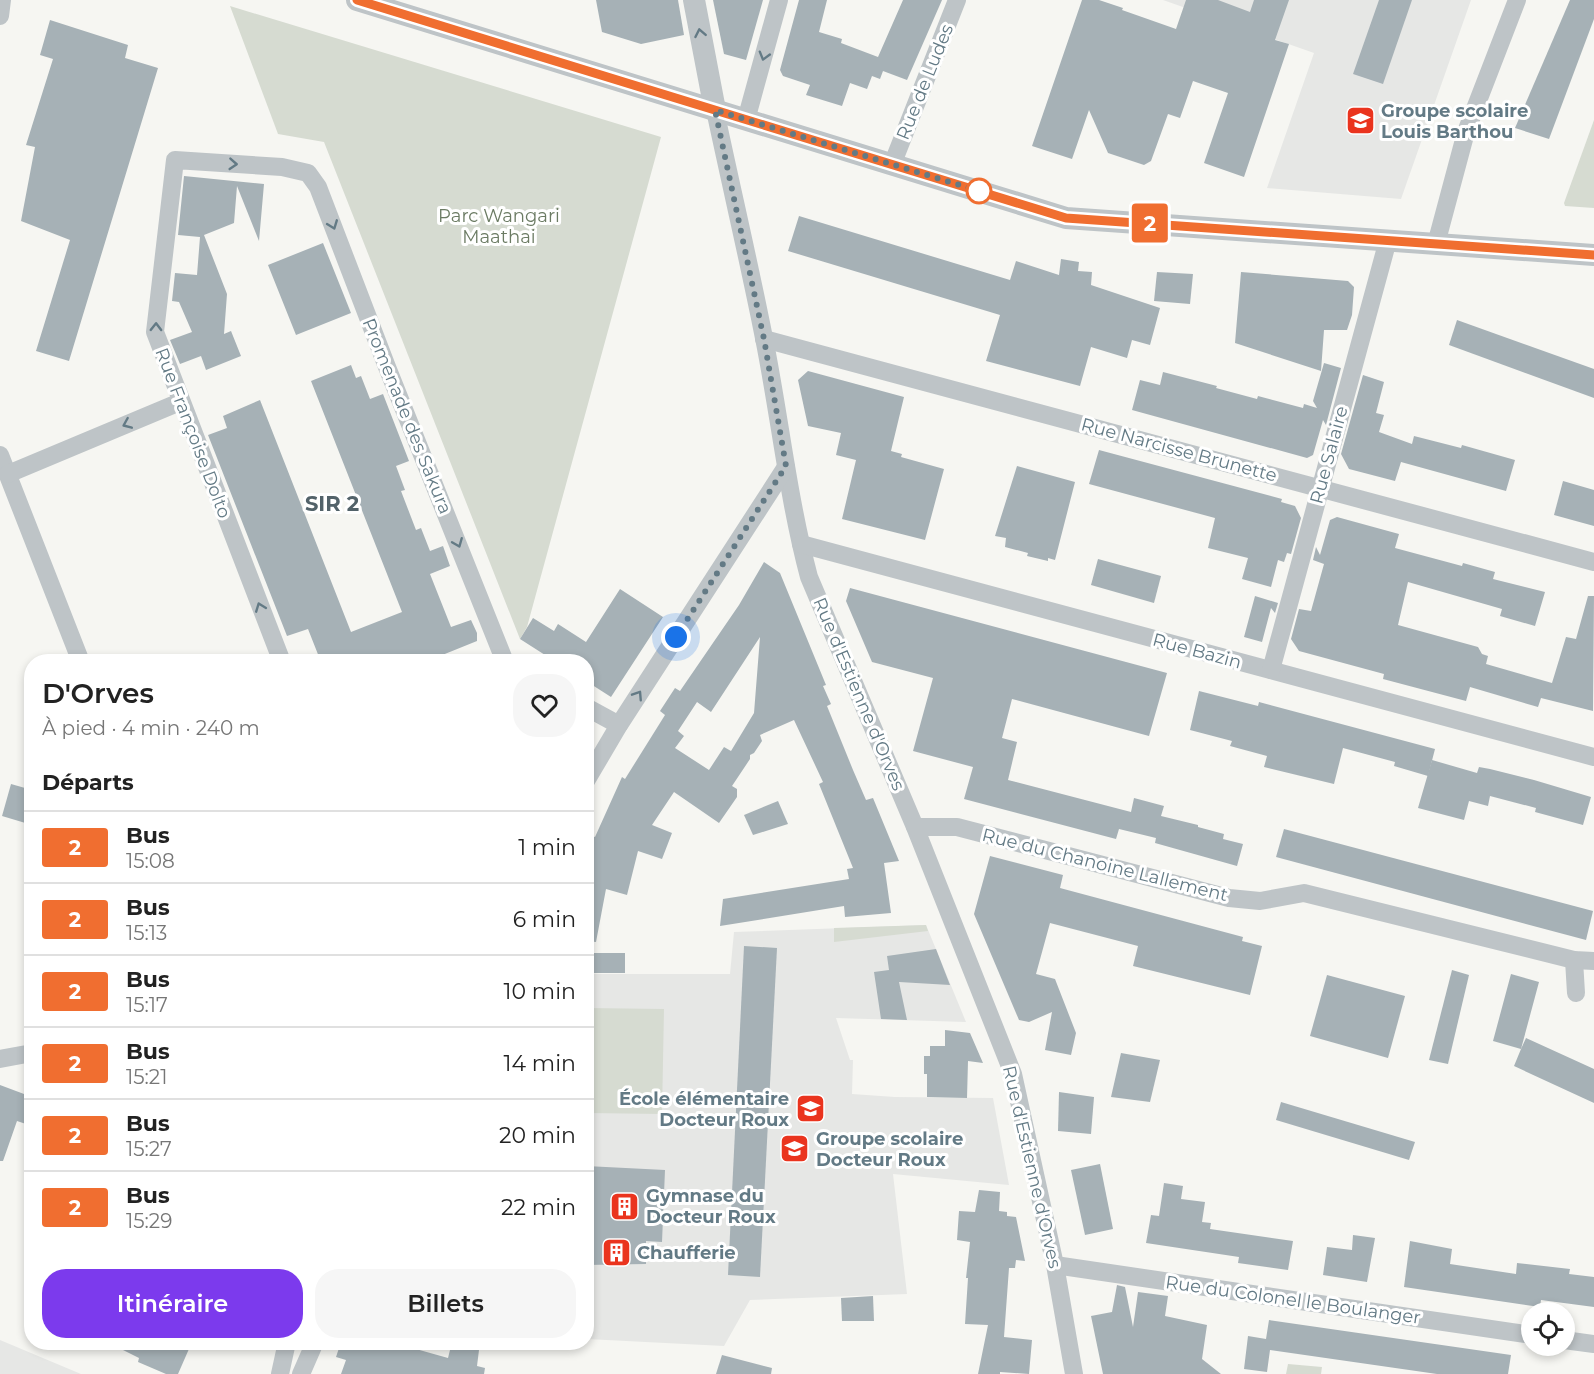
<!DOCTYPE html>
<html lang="fr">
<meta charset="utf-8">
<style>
body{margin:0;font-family:Montserrat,sans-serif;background:#f6f6f6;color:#222;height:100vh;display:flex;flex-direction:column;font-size:22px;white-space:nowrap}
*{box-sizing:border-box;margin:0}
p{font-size:20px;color:#767676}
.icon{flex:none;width:33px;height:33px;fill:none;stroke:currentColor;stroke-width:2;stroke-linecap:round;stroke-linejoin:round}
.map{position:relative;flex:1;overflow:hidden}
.panel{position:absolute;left:24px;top:654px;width:570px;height:696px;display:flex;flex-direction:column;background:#fff;border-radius:24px;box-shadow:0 3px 9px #0003}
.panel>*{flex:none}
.badge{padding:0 12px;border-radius:4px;font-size:21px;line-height:39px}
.fabs{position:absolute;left:1521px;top:1302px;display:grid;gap:12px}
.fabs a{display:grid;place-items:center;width:54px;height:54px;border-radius:50%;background:#fff;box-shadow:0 3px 9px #0003;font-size:30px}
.you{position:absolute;width:30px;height:30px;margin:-15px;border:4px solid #fff;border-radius:50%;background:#1a73e8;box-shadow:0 0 0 9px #1a73e833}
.map>.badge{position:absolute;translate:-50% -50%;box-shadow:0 0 0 3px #fff}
h2{padding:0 18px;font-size:22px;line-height:54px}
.round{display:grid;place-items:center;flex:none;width:63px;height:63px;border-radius:24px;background:#f6f6f6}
.head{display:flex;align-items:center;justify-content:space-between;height:102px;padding:0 18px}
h1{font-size:28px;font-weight:600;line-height:45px}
.action{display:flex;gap:12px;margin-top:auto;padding:12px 18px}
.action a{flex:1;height:69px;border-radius:24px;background:#7c3aed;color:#fff;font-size:24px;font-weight:600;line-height:69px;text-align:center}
.action a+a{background:#f6f6f6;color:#222}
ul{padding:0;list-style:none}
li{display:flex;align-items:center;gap:18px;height:72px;padding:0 18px;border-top:2px solid #e0e0e0}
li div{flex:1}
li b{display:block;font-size:22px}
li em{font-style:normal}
li .badge{min-width:66px;font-weight:700;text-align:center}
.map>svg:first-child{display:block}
</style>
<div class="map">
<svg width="1594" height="1374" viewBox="0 0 1594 1374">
<rect width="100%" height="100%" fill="#f6f6f2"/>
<g fill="#e6e7e5">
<polygon points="1163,0 1471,0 1401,199 1267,188 1314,53"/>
<polygon points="926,925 966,1022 836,1018 850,1060 853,1060 852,1094 895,1097 993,1098 1009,1185 893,1174 907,1294 750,1300 724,1346 587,1339 586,974 730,974 734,932"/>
<polygon points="0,1340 81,1374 0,1374"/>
</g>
<g fill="#d6dbd1">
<polygon points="230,6 661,137 527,627 520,639 324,142 278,134"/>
<polygon points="1594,120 1594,208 1565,206 1564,203"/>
<polygon points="926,925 928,931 834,942 834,928"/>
<polygon points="587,1008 664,1009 662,1114 587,1113"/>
<polygon points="1288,1364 1322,1367 1321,1374 1286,1374"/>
</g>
<g fill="#a6b1b6" fill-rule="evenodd">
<polygon points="596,0 678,0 684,35 641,44 602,32"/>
<polygon points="713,0 763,0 746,60 724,54"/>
<polygon points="799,0 827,0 819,32 842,39 841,43 878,57 903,0 942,0 907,80 883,71 880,79 872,76 867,89 850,83 842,106 806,95 810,85 783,76 780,70"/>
<polygon points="1082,0 1099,0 1123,8 1122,10 1176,29 1186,0 1218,0 1250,12 1254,0 1289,0 1275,40 1289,44 1244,177 1204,163 1228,93 1193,81 1180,118 1168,114 1151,161 1144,165 1108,153 1089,110 1072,159 1032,146"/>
<polygon points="1379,0 1412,0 1383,84 1353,74"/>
<polygon points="1570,0 1594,0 1594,19 1549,139 1515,128"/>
<polygon points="50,20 128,45 125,58 158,68 69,361 36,351 70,240 21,221 35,147 26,145 53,59 40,55"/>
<polygon points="184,176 264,184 259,241 237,186 234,223 204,235 227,294 224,334 231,331 241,356 206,370 201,356 180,364 170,340 192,332 179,302 172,301 175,273 197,275 200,237 178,235"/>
<polygon points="799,216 1010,280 1016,261 1059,275 1061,259 1079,262 1078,271 1092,272 1091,285 1160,308 1150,345 1132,340 1127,358 1091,347 1080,386 986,361 1000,315 788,251"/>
<polygon points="323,243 351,313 296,335 268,265"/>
<polygon points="1157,272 1193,274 1190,304 1154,301"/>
<polygon points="1241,272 1348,281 1354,287 1352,315 1347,330 1324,330 1321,371 1235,343"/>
<polygon points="1457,320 1594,369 1594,398 1449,345"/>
<polygon points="1324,363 1341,368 1326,425 1323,420 1313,455 1307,458 1132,410 1140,380 1160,385 1163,372 1217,386 1216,388 1257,399 1258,396 1303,408 1304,404 1317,408 1313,401"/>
<polygon points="351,365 356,378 361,376 370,399 383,394 409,461 396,466 405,490 401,491 416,530 421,528 430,551 443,546 450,566 430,574 451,627 471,620 477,633 477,641 425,662 380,662 377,654 357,662 321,662 308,629 287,636 208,435 227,428 223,416 260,400 351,632 402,612 311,381"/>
<polygon points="808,371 904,397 891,451 902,454 901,457 944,469 925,540 842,519 856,460 836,455 841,433 808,426 798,380"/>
<polygon points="1363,375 1384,382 1376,413 1384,415 1379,432 1412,444 1414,436 1461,448 1462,445 1515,460 1506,491 1401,462 1395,481 1349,469 1341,454"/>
<polygon points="1099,450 1282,499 1281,502 1295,506 1301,518 1291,554 1287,553 1284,562 1278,560 1271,587 1242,579 1248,558 1208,548 1215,518 1089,484"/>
<polygon points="1017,466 1075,482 1055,560 1048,558 1048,561 1027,556 1028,553 1005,547 1006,538 995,536"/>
<polygon points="1563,481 1594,490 1594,526 1554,515"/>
<polygon points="1337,517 1399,534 1395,548 1462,566 1463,563 1495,572 1493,579 1545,592 1535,626 1500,616 1502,609 1408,582 1398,625 1478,647 1482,654 1488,656 1486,664 1552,683 1566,637 1576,639 1588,596 1594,596 1593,711 1541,698 1538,707 1470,687 1466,701 1383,679 1384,674 1299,651 1291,639 1299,609 1311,611 1324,564 1313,560 1316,547 1320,555 1330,520"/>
<polygon points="1098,559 1161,576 1154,603 1091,585"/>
<path d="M764,562L780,573L826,685L823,686L831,704L827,706L853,770L866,800L873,798L899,861L884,863L891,913L845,917L844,906L720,926L723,899L849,879L847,869L853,868L819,784L823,782L794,720L760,735L762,741L754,753L750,755V759L732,786L737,789V797L719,823L674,792L652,825L672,833L662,859L638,851L627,895L606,889L596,942L586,941V845L590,835L595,837L622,777L625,779L665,715L660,711L675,688L680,691L739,605ZM760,637L754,713L731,751L724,747L709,770L675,748L684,736L678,731L697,702L711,712Z"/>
<polygon points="850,588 1167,673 1149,736 1012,699 1002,738 1017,742 1008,780 1131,812 1134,798 1164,806 1161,816 1198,825 1198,827 1224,834 1223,839 1243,844 1237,866 1155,843 1156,838 1119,829 1116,839 964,799 973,767 913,751 933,678 872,662 846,601"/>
<polygon points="620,589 663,617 611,697 586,681 586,662 556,662 520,639 533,618 554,631 558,624 586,642"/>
<polygon points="1255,596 1278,603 1275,613 1271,608 1262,642 1244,637"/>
<polygon points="1199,691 1258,706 1259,702 1435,749 1428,776 1394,766 1395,762 1343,748 1334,784 1264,767 1267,756 1230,746 1232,741 1190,730"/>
<polygon points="1432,760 1477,773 1479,767 1490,769 1534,780 1591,797 1583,825 1535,812 1536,808 1490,796 1488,806 1469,801 1464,820 1418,808"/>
<polygon points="11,784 32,790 32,825 2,816"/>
<polygon points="778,801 788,824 753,835 744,815"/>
<polygon points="1284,829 1593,911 1586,940 1276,857"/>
<polygon points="990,856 1063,875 1060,888 1243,937 1242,941 1262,946 1250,995 1133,966 1138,946 1050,923 1036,974 1055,979 1076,1033 1071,1055 1045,1050 1052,1012 1029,1022 1019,1020 974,914"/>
<polygon points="744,946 777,948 760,1277 728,1275"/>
<polygon points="936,949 950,985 899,982 907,1020 881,1019 874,972 889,970 887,956"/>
<rect x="586" y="953" width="39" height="20"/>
<polygon points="1452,970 1469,975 1448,1064 1429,1060"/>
<polygon points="1511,974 1539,982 1521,1049 1526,1038 1594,1069 1594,1103 1514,1066 1521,1049 1493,1041"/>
<polygon points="1327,975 1405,996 1388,1058 1310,1036"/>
<polygon points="945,1030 970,1033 983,1063 968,1061 967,1098 927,1097 927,1074 924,1074 924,1056 930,1056 930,1046 945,1046"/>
<polygon points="1121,1053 1160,1060 1150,1102 1111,1097"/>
<polygon points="0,1085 32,1097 32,1126 17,1121 3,1161 0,1161"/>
<polygon points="1059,1092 1094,1097 1091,1134 1058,1131"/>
<polygon points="1281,1102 1415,1142 1409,1160 1276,1120"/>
<polygon points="1100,1164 1113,1229 1085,1235 1071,1170"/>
<polygon points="586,1166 665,1170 662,1242 646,1241 646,1264 586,1265"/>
<polygon points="1164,1183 1183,1186 1181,1199 1205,1202 1202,1222 1211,1223 1210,1229 1293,1241 1288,1270 1238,1263 1239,1257 1146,1243 1151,1215 1159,1216"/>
<polygon points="979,1190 1000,1192 999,1211 1007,1212 1007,1216 1016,1217 1025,1261 1016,1260 1015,1268 1009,1268 1004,1337 1032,1340 1029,1374 1000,1372 1000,1374 978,1374 988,1325 965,1324 968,1278 966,1278 970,1242 957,1240 959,1211 975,1212"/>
<polygon points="1353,1235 1375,1238 1367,1282 1323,1275 1327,1247 1352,1250"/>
<polygon points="1410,1241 1452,1249 1450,1264 1516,1274 1517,1263 1570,1269 1569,1274 1594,1277 1594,1307 1541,1300 1540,1307 1404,1287"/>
<polygon points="1117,1285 1125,1287 1133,1327 1138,1292 1168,1296 1165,1316 1207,1325 1202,1359 1221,1374 1103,1374 1091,1316 1112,1312"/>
<polygon points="873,1296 874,1321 842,1321 841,1298"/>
<polygon points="1269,1320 1511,1355 1508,1374 1437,1374 1270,1350 1267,1372 1244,1369 1248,1336 1266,1339"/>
<polygon points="107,1342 192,1342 178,1374 166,1374 138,1362 139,1358"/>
<polygon points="341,1342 363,1342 386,1349 388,1342 391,1342 448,1358 452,1342 480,1342 477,1366 485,1368 484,1374 341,1374 346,1360 336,1357"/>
<polygon points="722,1355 772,1368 771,1374 716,1374"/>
</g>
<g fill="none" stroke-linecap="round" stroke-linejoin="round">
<g stroke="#bec4c7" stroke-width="18">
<polyline points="0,16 2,0"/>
<path d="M715,110C731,186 749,262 764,338C780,418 788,498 809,577L915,827L1013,1074L1055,1265L1074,1374"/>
<polyline points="746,120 779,0"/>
<polyline points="892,165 957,0"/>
<polyline points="1436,244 1466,132 1517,0"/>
<polyline points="764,339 1594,562"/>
<polyline points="0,455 81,662"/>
<polyline points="8,474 180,402"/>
<polyline points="801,544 1594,757"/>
<polyline points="282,662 155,332 175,160 282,167 308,173 318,187 387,367 505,662"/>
<polyline points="1271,670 1388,240"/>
<polyline points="586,707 619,725"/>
<polyline points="586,781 619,725 786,467"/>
<polyline points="915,827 957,827 1229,898 1260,901 1304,893 1574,960 1594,961"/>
<polyline points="1574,960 1576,993"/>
<polyline points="0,1059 32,1053"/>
<polyline points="1055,1265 1532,1335"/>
<polyline points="1564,1340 1594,1344"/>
<polyline points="280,1374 287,1342"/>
<polyline points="301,1374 315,1342"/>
</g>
<g stroke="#bec4c7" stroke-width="22">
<polyline points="357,0 1066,218 1594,255"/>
<polyline points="694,0 715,110"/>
</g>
</g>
<defs><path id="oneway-chevron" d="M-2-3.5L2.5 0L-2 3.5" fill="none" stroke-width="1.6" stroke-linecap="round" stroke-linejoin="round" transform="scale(1.5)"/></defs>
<g stroke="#637a85">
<use href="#oneway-chevron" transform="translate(700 33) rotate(-101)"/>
<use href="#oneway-chevron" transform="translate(764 56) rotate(106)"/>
<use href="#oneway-chevron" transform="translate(233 164) rotate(4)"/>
<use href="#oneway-chevron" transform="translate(333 225) rotate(69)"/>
<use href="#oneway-chevron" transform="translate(156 327) rotate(-89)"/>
<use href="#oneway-chevron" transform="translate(127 424) rotate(157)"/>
<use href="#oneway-chevron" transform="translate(458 543) rotate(68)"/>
<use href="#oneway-chevron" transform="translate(260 607) rotate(-111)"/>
<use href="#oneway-chevron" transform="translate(638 695) rotate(-57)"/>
</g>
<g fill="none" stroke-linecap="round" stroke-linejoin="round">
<defs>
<polyline id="line" points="357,0 1066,218 1594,255"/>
</defs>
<use href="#line" stroke="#fff" stroke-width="14"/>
<use href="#line" stroke="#f06e30" stroke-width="9"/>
<polyline stroke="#637a85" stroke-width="6" stroke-dasharray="0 10.8" points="676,637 786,466 764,339 715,110 979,191"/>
</g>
<defs>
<symbol id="school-square" viewBox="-11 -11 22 22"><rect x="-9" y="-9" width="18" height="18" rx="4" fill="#ea341e" stroke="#fff"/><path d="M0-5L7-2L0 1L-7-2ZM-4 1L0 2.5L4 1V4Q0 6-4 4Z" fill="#fff"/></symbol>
<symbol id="building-square" viewBox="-11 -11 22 22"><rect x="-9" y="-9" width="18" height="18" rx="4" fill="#ea341e" stroke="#fff"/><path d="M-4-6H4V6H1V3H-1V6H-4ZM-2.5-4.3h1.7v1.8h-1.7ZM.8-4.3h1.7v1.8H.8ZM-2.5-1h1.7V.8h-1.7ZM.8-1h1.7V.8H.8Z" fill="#fff"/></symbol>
</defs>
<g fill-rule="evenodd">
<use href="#school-square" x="1344" y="104" width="33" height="33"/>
<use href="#school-square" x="794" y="1092" width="33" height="33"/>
<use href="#school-square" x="778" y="1132" width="33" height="33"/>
<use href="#building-square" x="608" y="1190" width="33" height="33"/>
<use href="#building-square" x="600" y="1236" width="33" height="33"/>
</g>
<circle fill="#fff" stroke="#f06e30" stroke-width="3" cx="979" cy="191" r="12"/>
<g text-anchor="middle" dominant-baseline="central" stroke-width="6" stroke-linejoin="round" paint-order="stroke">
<g font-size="18" fill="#637a85" stroke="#fff">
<text transform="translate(925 82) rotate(-68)">Rue de Ludes</text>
<text transform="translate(407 416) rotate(68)">Promenade des Sakura</text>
<text transform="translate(193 433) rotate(69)">Rue Françoise Dolto</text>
<text transform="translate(1179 450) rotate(15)">Rue Narcisse Brunette</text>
<text transform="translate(1329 455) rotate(-75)">Rue Salaire</text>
<text transform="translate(1197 651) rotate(15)">Rue Bazin</text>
<text transform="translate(859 694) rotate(67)">Rue d'Estienne d'Orves</text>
<text transform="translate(1105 865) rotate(14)">Rue du Chanoine Lallement</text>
<text transform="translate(1032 1167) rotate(77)">Rue d'Estienne d'Orves</text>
<text transform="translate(1293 1300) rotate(8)">Rue du Colonel le Boulanger</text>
</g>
<g font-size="18" font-weight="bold" fill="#637a85" stroke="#fff" text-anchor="start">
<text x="1381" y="111">Groupe scolaire<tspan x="1381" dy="21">Louis Barthou</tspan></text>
<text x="789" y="1099" text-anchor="end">École élémentaire<tspan x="789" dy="21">Docteur Roux</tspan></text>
<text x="816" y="1139">Groupe scolaire<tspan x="816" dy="21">Docteur Roux</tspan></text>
<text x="646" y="1196">Gymnase du<tspan x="646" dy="21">Docteur Roux</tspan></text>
<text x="637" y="1253">Chaufferie</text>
</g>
<g font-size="18" fill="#6b7b63" stroke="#fff">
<text x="499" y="216">Parc Wangari<tspan x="499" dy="21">Maathai</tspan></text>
</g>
<g font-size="21" font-weight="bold" fill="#526269" stroke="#fff">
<text x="332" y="503">SIR 2</text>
</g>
</g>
</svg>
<div class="fabs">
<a><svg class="icon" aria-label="locate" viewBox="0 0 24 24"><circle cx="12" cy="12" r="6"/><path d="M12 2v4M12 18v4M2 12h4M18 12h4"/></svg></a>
</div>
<div class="you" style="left:676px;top:637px"></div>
<b class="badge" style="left:1150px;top:223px;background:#f06e30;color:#fff">2</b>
<section class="panel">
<div class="head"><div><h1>D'Orves</h1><p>À pied · 4 min · 240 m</p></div><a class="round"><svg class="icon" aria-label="heart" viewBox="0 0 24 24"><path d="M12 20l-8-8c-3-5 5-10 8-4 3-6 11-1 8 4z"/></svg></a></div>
<h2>Départs</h2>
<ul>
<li><span class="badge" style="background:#f06e30;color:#fff">2</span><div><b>Bus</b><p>15:08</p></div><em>1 min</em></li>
<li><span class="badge" style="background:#f06e30;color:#fff">2</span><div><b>Bus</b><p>15:13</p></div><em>6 min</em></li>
<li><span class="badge" style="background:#f06e30;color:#fff">2</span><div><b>Bus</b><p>15:17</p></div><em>10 min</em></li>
<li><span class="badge" style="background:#f06e30;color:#fff">2</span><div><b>Bus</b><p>15:21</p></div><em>14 min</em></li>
<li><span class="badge" style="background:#f06e30;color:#fff">2</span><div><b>Bus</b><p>15:27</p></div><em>20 min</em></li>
<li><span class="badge" style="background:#f06e30;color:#fff">2</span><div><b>Bus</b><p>15:29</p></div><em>22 min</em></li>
</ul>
<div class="action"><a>Itinéraire</a><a>Billets</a></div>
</section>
</div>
